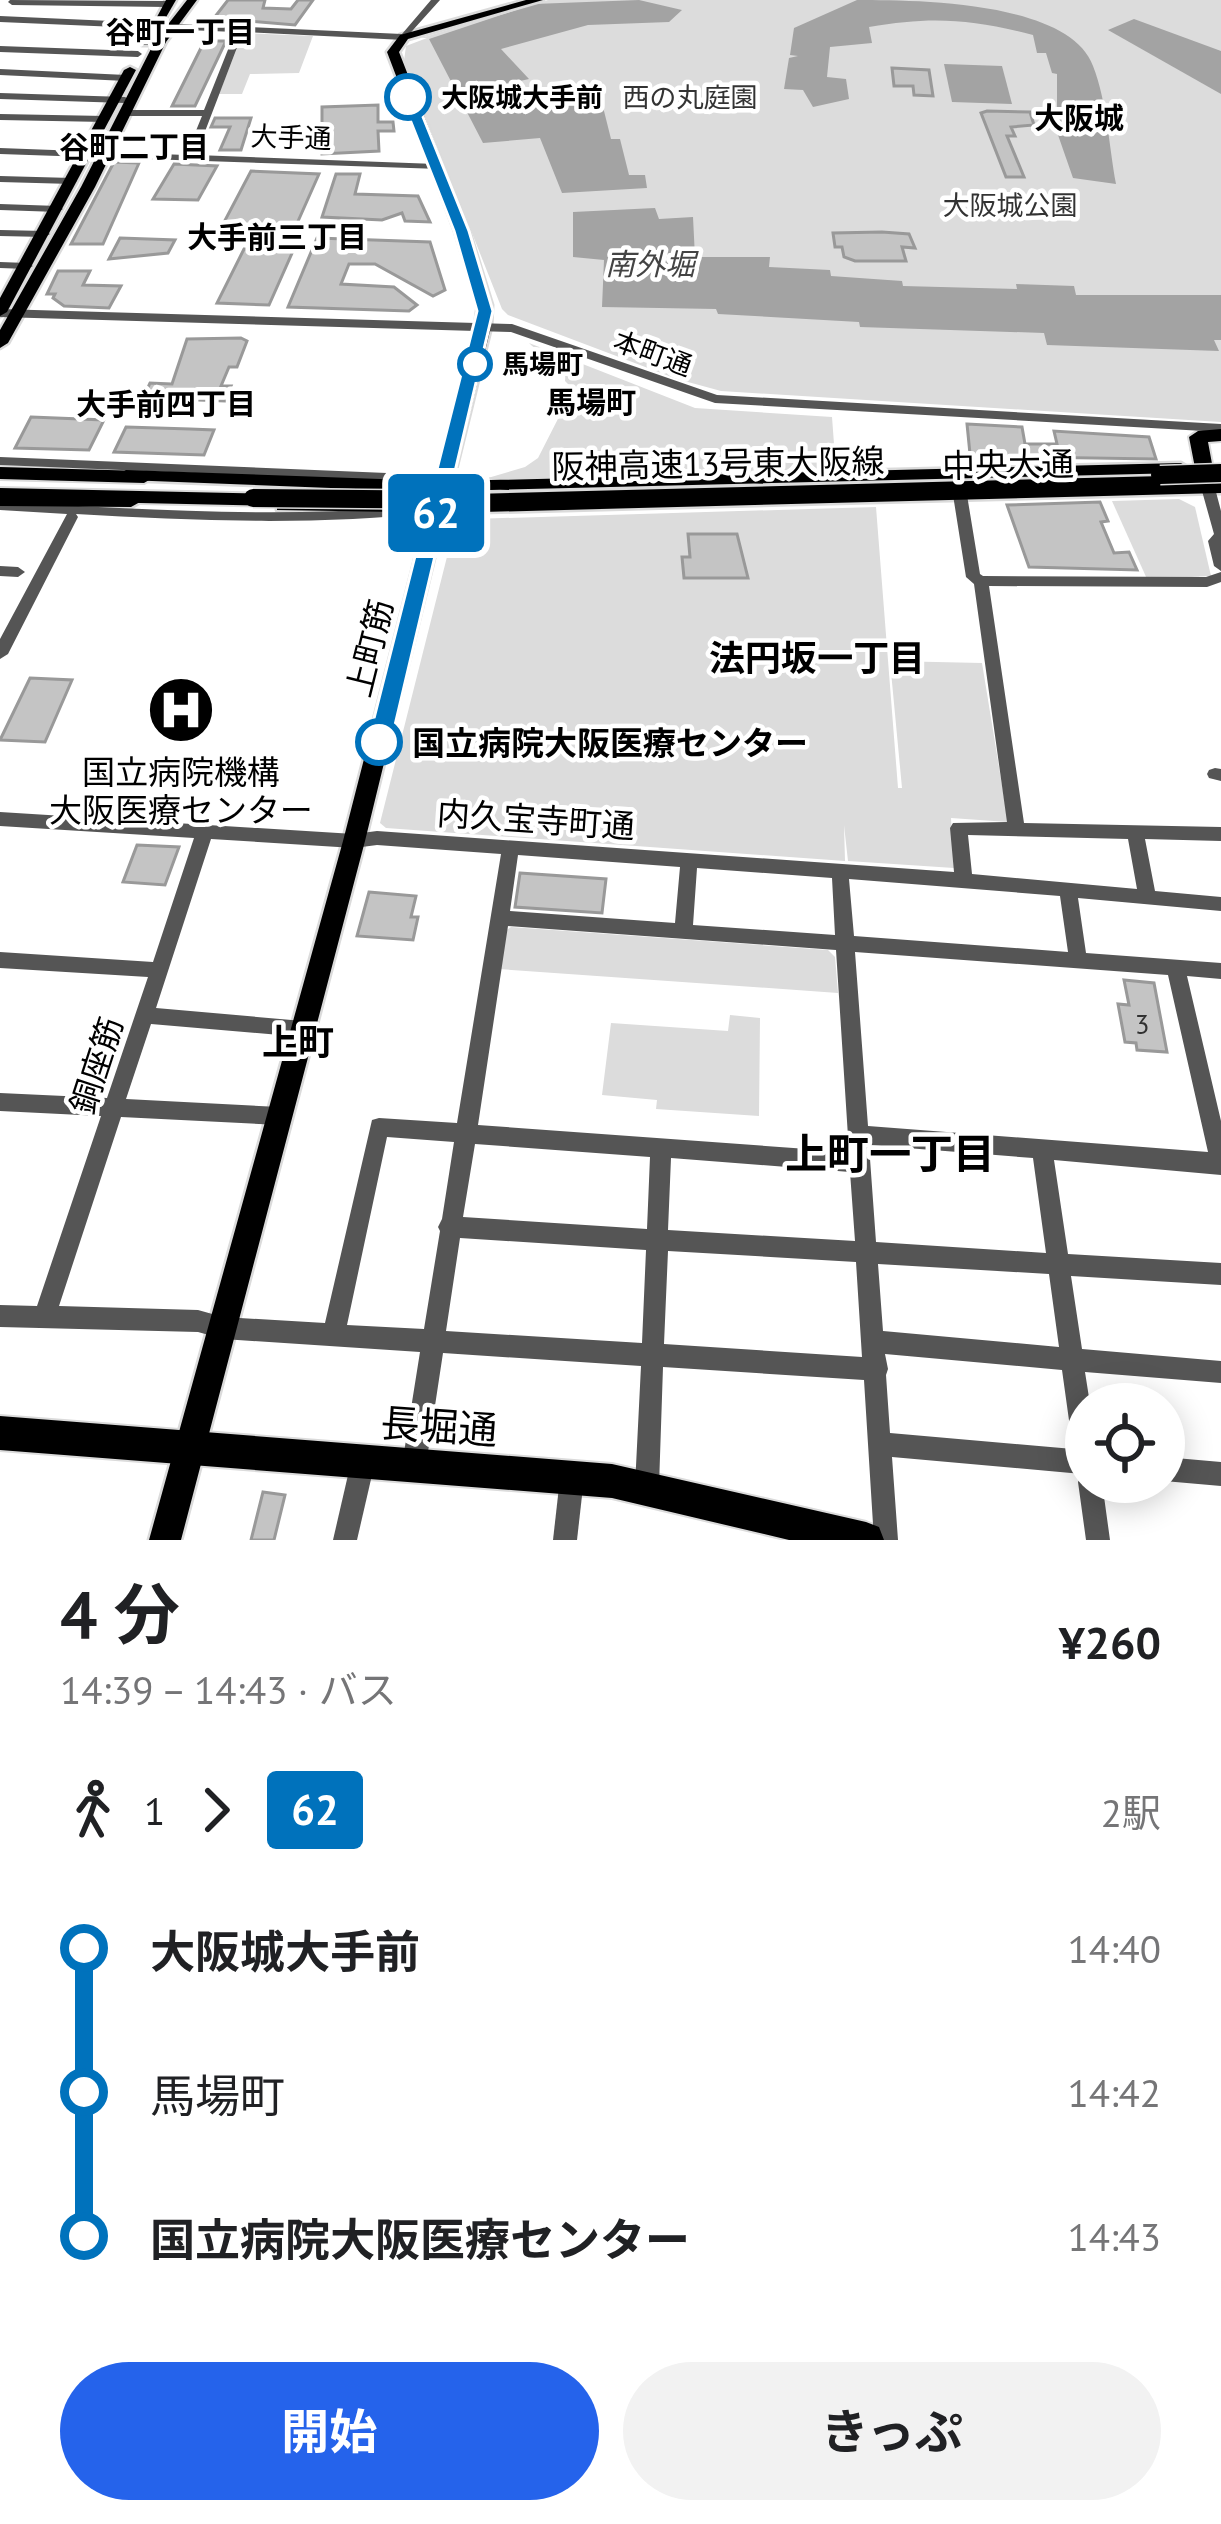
<!DOCTYPE html>
<html lang="ja">
<meta charset="utf-8">
<style>
body{margin:0;font-family:"PT Sans","Noto Sans JP",sans-serif;background:#f2f2f2;color:#202124;height:100vh;display:flex;flex-direction:column;font-size:45px;white-space:nowrap}
*{box-sizing:border-box;margin:0}
p{font-size:39px;color:#757577}
.icon{flex:none;width:66px;height:66px;fill:none;stroke:currentColor;stroke-width:2;stroke-linecap:round;stroke-linejoin:round}
.map{position:relative;height:1540px;overflow:hidden}
.drawer{display:flex;flex-direction:column;background:#fff;flex:1}
.drawer>*{flex:none}
.badge{padding:0 24px;border-radius:9px;font-size:42px;line-height:78px}
.fabs{position:absolute;left:1065px;top:1383px;display:grid;gap:24px}
.fabs a{display:grid;place-items:center;width:120px;height:120px;border-radius:50%;background:#fff;box-shadow:0 6px 30px #0003;font-size:60px}
.map>.badge{position:absolute;translate:-50% -50%;box-shadow:0 0 0 6px #fff}
.legs{display:flex;align-items:center;gap:18px;height:132px;padding:0 60px;font-size:39px}
.legs p{margin-inline-start:auto}
.head{display:flex;align-items:center;justify-content:space-between;height:204px;padding:0 60px}
h1{font-size:66px;font-weight:700;line-height:90px}
.cta{display:flex;gap:24px;margin-top:auto;padding:24px 60px}
.cta a{flex:1;height:138px;border-radius:72px;background:#2563eb;color:#fff;font-size:48px;font-weight:700;line-height:138px;text-align:center}
.cta a+a{background:#f2f2f2;color:#202124}
ul{padding:0 60px;list-style:none}
li{display:flex;align-items:center;gap:42px;height:144px;font-size:45px}
li i{display:grid;place-items:center;width:18px;height:100%;margin:0 15px;background:currentColor}
li i::after{content:'';width:30px;height:30px;margin:-15px;border:9px solid;border-radius:50%;background:#fff}
li p{margin-inline-start:auto}
li:first-child i{background:linear-gradient(#0000 50%,currentColor 0)}
li:last-child i{background:linear-gradient(currentColor 50%,#0000 0)}
.map>svg:first-child{display:block}
</style>
<div class="map">
<svg width="1221" height="1540" viewBox="0 0 1221 1540">
<rect width="100%" height="100%" fill="#fff"/>
<g fill="#dcdcdc">
<polygon points="548,0 1221,0 1221,422 721,391 677,379 508,315 502,309 404,61 406,46 427,38 421,38"/>
<polygon points="243,33 313,36 299,73 250,74 242,94 219,94"/>
<path d="M529,343L695,408L832,417L836,471H660L481,480L525,467L538,458L563,409L562,393L572,388L565,381C568,355 543,358 529,343Z"/>
<polygon points="1179,499 1195,507 1211,576 1147,579 1112,501"/>
<polygon points="876,507 898,788 902,788 890,661 982,663 1008,822 951,818 954,868 848,861 844,825 845,861 386,828 380,823 454,529 472,519"/>
<polygon points="511,927 828,950 835,957 838,993 499,969 505,931"/>
<polygon points="730,1015 760,1018 759,1116 656,1109 657,1100 602,1095 611,1023 728,1031"/>
</g>
<g fill="#a3a3a3">
<polygon points="639,0 682,10 669,22 588,25 501,49 529,79 520,81 531,106 601,99 611,139 620,139 629,175 645,175 647,188 562,193 540,138 483,143 429,39 534,4"/>
<path d="M857,0C916,0 1070,1 1093,66C1107,102 1109,146 1116,184L1073,178L1050,112H1057V74L1052,73L1046,53H1037L1033,35C971,19 932,16 869,27L872,43L830,47L827,77L846,79L849,99L813,107L803,90L784,89L789,58L798,56L790,55L794,28Z"/>
<polygon points="1134,19 1221,51 1221,94 1108,30"/>
<polygon points="944,64 1002,66 1012,104 952,102"/>
<polygon points="655,208 659,219 693,217 695,257 770,257 769,267 830,270 831,276 902,281 903,286 1017,289 1016,284 1074,286 1076,295 1221,295 1221,340 1214,340 1219,351 1047,345 1044,333 860,327 859,322 718,314 716,309 602,307 604,260 573,257 573,212"/>
</g>
<g fill="#c4c4c4" stroke="#999" stroke-width="3">
<polygon points="228,0 265,0 263,8 291,9 298,0 313,0 295,25 214,18"/>
<polygon points="213,41 226,41 195,106 172,106 202,46"/>
<polygon points="892,68 929,70 933,96 914,95 913,86 894,86"/>
<polygon points="378,105 378,122 393,122 394,131 378,131 379,151 322,154 322,107"/>
<polygon points="987,111 1030,112 1034,125 1011,127 1015,136 1007,136 1024,177 1006,177 981,113"/>
<polygon points="215,118 251,118 241,150 220,150 230,127 211,127"/>
<polygon points="114,162 139,163 103,244 71,244"/>
<polygon points="174,164 217,166 198,200 153,199"/>
<polygon points="251,171 319,174 295,228 222,226"/>
<polygon points="336,174 360,174 355,194 418,196 430,222 405,221 402,213 382,220 322,217"/>
<polygon points="882,232 909,234 915,248 902,247 906,261 855,261 844,257 842,247 835,247 833,233"/>
<polygon points="120,238 175,240 168,253 109,259"/>
<polygon points="317,238 430,242 445,290 433,296 375,264 349,264 341,284 394,287 417,305 409,311 288,307"/>
<polygon points="244,249 293,251 269,305 217,303"/>
<polygon points="58,271 90,271 83,285 121,286 109,308 64,306 53,298 55,294 47,294"/>
<polygon points="241,338 247,341 237,367 229,367 221,386 231,386 225,401 143,398 150,383 172,384 187,339"/>
<polygon points="31,417 104,420 89,450 15,448"/>
<polygon points="967,424 1022,427 1025,444 1057,444 1054,431 1149,437 1156,459 1027,457 1028,462 971,464"/>
<polygon points="126,427 190,429 214,430 204,455 114,452"/>
<polygon points="1100,502 1108,521 1101,522 1114,553 1129,552 1137,570 1029,567 1007,505"/>
<polygon points="688,534 737,534 748,578 684,578 682,557 690,557"/>
<polygon points="30,678 72,680 45,742 0,740"/>
<polygon points="137,845 179,847 165,885 123,882"/>
<polygon points="520,873 606,879 602,913 515,907"/>
<polygon points="369,892 416,896 411,917 418,917 413,940 357,936"/>
<polygon points="1124,980 1154,983 1167,1052 1137,1050 1136,1043 1125,1042 1118,1004 1129,1005"/>
<polygon points="263,1492 285,1495 274,1540 251,1540"/>
</g>
<g fill="none" stroke-linecap="round" stroke-linejoin="round">
<defs>
<g id="major">
<polygon points="166,0 176,0 150,45 142,45"/>
<polygon points="187,0 197,0 166,42 95,187 8,343 0,348 0,330 81,187 155,41"/>
<polygon points="526,0 543,0 408,39 399,52 469,231 492,305 491,327 453,481 1181,463 1189,468 1181,473 450,491 448,502 1221,483 1221,493 445,513 365,841 181,1540 149,1540 343,841 427,513 417,508 430,502 433,492 126,480 117,475 126,470 436,481 475,327 478,305 455,231 387,52 400,35"/>
<polygon points="130,67 136,70 7,312 0,316 0,298 124,70"/>
<polygon points="0,496 131,497 140,502 131,507 0,506"/>
<polygon points="283,501 395,502 404,507 395,512 277,510 277,502"/>
</g>
<g id="highway">
<polygon points="1221,429 1221,441 1208,442 1213,469 1203,475 1196,473 1189,437 1198,431"/>
<polygon points="0,467 144,471 154,477 144,483 0,479"/>
<polygon points="1163,476 1173,482 1170,486 473,506 463,500 473,494"/>
<polygon points="0,488 275,494 285,500 275,506 0,500"/>
<polygon points="0,1416 612,1464 866,1522 879,1527 884,1540 789,1540 612,1498 0,1450"/>
</g>
</defs>
<use href="#major" stroke="#dbdbdb" stroke-width="5"/>
<use href="#highway" stroke="#dbdbdb" stroke-width="4"/>
<g fill="#555" fill-rule="evenodd">
<polygon points="10,0 167,1 171,4 167,7 12,5 8,2"/>
<polygon points="431,0 440,0 404,40 243,32 196,155 436,164 440,165 440,169 0,154 0,148 186,155 202,116 124,116 119,113 124,110 204,110 235,32 0,22 0,16 402,34"/>
<polygon points="0,46 138,51 142,54 138,57 0,52"/>
<polygon points="0,69 126,75 131,78 126,81 0,75"/>
<polygon points="0,93 125,97 130,100 125,103 0,99"/>
<polygon points="0,114 105,116 110,119 105,122 0,120"/>
<polygon points="0,176 72,178 77,181 72,184 0,182"/>
<polygon points="0,204 58,206 63,209 58,212 0,210"/>
<polygon points="0,230 45,231 50,234 45,237 0,236"/>
<polygon points="0,262 27,263 33,266 27,269 0,268"/>
<polygon points="0,309 512,324 717,395 1221,424 1221,432 715,403 511,332 0,317"/>
<polygon points="0,457 411,474 447,483 449,486 442,490 411,482 0,465"/>
<polygon points="1204,469 1211,473 1221,511 1221,571 1214,566 1208,541 1214,534 1197,473"/>
<path d="M960,491L967,495L980,574L983,576L1206,577L1221,572V582L1207,587L989,586L1024,823L1221,827V841L1145,839L1155,891L1221,897V911L1078,898L1086,953L1221,963V979L1187,976L1221,1121V1175L1054,1160L1068,1254L1221,1263V1285L1071,1276L1082,1349L1221,1361V1383L1085,1372L1090,1404H1086V1482H1102L1110,1540H1086L1078,1482L1082,1474L892,1457L898,1540H874L864,1380L663,1367L659,1486L656,1495L647,1498L638,1495L635,1486L641,1366L443,1353L426,1465L422,1473L414,1477L406,1473L402,1465L420,1352L223,1339L198,1332L0,1327V1305L37,1306L101,1116L0,1111V1093L107,1098L148,977L0,968V952L153,962L194,838L0,826V812L354,834L377,831L954,872L950,828L953,823L1007,822L974,584L966,577L953,495ZM968,835L1128,839L1137,889L972,874ZM211,839L354,848L377,845L501,854L457,1123L379,1118L372,1120L325,1323L223,1317L198,1310L59,1306L121,1117L279,1125L286,1123L289,1116L286,1109L279,1107L126,1099L151,1024L303,1037L310,1035L313,1029L310,1023L303,1021L156,1008ZM518,855L680,867L675,923L510,911ZM697,868L832,878L835,935L693,925ZM849,879L1060,896L1068,952L854,936ZM508,926L836,950L849,1152L478,1125ZM855,952L1168,975L1208,1152L868,1126ZM387,1137L454,1142L442,1219L438,1227L440,1231L424,1329L347,1325ZM475,1144L650,1157L647,1229L463,1217ZM869,1145L1033,1158L1046,1253L876,1242ZM671,1158L850,1172L855,1241L668,1230ZM460,1238L646,1250L642,1343L446,1331ZM668,1251L856,1262L862,1357L664,1344ZM878,1264L1049,1274L1059,1347L883,1331ZM885,1354L1062,1370L1073,1449L890,1433L886,1375L888,1369Z"/>
<path d="M0,502C146,509 291,520 437,504L444,508L437,512C316,526 197,521 76,514L78,517L8,654L0,659V639L67,514L0,510Z"/>
<polygon points="0,566 18,567 25,572 18,577 0,576"/>
<polygon points="1215,768 1221,769 1221,781 1209,778 1207,774 1209,770"/>
<polygon points="363,1450 371,1454 375,1462 357,1540 333,1540 351,1462 355,1454"/>
<polygon points="1164,1457 1221,1462 1221,1486 1164,1481"/>
<polygon points="572,1466 580,1470 584,1478 577,1540 553,1540 560,1478 564,1470"/>
</g>
<use href="#major" fill="#000" fill-rule="evenodd"/>
<use href="#highway" fill="#000" fill-rule="evenodd"/>
<defs>
<g id="highway-bridge">
<polyline points="1160,475 1221,473"/>
<polyline points="253,498 473,500"/>
</g>
</defs>
<use href="#highway-bridge" stroke="#dbdbdb" stroke-width="21" stroke-linecap="butt"/>
<use href="#highway-bridge" stroke="#000" stroke-width="18"/>
</g>
<polygon fill="#0072bc" stroke="#fff" stroke-width="3" points="408,93 415,97 469,231 493,311 391,742 379,750 368,742 477,311 454,231 401,97"/>
<defs>
<symbol id="hospital-disc" viewBox="-11 -11 22 22"><circle r="9.5" fill="#000" stroke="#fff"/><path d="M-5-5h3v3.5h4V-5h3V5h-3V1.5h-4V5h-3Z" fill="#fff"/></symbol>
</defs>
<g fill-rule="evenodd">
<use href="#hospital-disc" x="143" y="672" width="76" height="76"/>
</g>
<g fill="#fff" stroke="#0072bc" stroke-width="6">
<circle cx="408" cy="97" r="21"/>
<circle cx="475" cy="364" r="15"/>
<circle cx="379" cy="742" r="21"/>
</g>
<g text-anchor="middle" dominant-baseline="central" stroke-width="9" stroke-linejoin="round" paint-order="stroke">
<g font-size="27" font-weight="bold" fill="#000" stroke="#fff" text-anchor="start">
<text x="441" y="97">大阪城大手前</text>
<text x="502" y="364">馬場町</text>
</g>
<g font-size="27" fill="#333" stroke="#fff">
<text x="690" y="97">西の丸庭園</text>
<text x="1010" y="205">大阪城公園</text>
</g>
<g font-size="27" fill="#000" stroke="#fff">
<text transform="translate(291 137) rotate(2)">大手通</text>
<text transform="translate(653 353) rotate(20)">本町通</text>
</g>
<g font-size="27" fill="#313131">
<text x="1142" y="1024">3</text>
</g>
<g font-size="30" font-weight="bold" fill="#000" stroke="#fff">
<text x="180" y="31">谷町一丁目</text>
<text x="1079" y="117">大阪城</text>
<text x="134" y="146">谷町二丁目</text>
<text x="277" y="236">大手前三丁目</text>
<text x="591" y="401">馬場町</text>
<text x="166" y="403">大手前四丁目</text>
</g>
<g font-size="30" font-style="italic" fill="#444" stroke="#fff">
<text x="650" y="263">南外堀</text>
</g>
<g font-size="33" fill="#000" stroke="#fff">
<text transform="translate(718 463) rotate(-1)">阪神高速13号東大阪線</text>
<text transform="translate(1008 464) rotate(-1)">中央大通</text>
<text transform="translate(369 648) rotate(-76)">上町筋</text>
<text transform="translate(536 819) rotate(4)">内久宝寺町通</text>
<text transform="translate(96 1065) rotate(-72)">銅座筋</text>
</g>
<g font-size="33" font-weight="bold" fill="#000" stroke="#fff" text-anchor="start">
<text x="412" y="742">国立病院大阪医療センター</text>
</g>
<g font-size="33" fill="#000" stroke="#fff">
<text x="181" y="771">国立病院機構<tspan x="181" dy="38">大阪医療センター</tspan></text>
</g>
<g font-size="36" font-weight="bold" fill="#000" stroke="#fff">
<text x="817" y="657">法円坂一丁目</text>
<text x="298" y="1041">上町</text>
</g>
<g font-size="39" fill="#000" stroke="#fff">
<text transform="translate(439 1426) rotate(4)">長堀通</text>
</g>
<g font-size="42" font-weight="bold" fill="#000" stroke="#fff">
<text x="890" y="1153">上町一丁目</text>
</g>
</g>
</svg>
<div class="fabs">
<a><svg class="icon" aria-label="locate" viewBox="0 0 24 24"><circle cx="12" cy="12" r="6"/><path d="M12 2v4M12 18v4M2 12h4M18 12h4"/></svg></a>
</div>
<b class="badge" style="left:436px;top:513px;background:#0072bc;color:#fff">62</b>
</div>
<section class="drawer">
<div class="head"><div><h1>4 分</h1><p>14:39 – 14:43 · バス</p></div><b>¥260</b></div>
<div class="legs"><svg class="icon" aria-label="walk" viewBox="0 0 24 24"><circle cx="13" cy="4" r="2"/><path d="M13 8l-2 6 4 7M11 14l-3 7M7 12l3-4h3l4 4"/></svg>1<svg class="icon" aria-label="forward" viewBox="0 0 24 24"><path d="M9 5l7 7-7 7"/></svg><b class="badge" style="background:#0072bc;color:#fff">62</b><p>2駅</p></div>
<ul>
<li><i style="color:#0072bc"></i><b>大阪城大手前</b><p>14:40</p></li>
<li><i style="color:#0072bc"></i><span>馬場町</span><p>14:42</p></li>
<li><i style="color:#0072bc"></i><b>国立病院大阪医療センター</b><p>14:43</p></li>
</ul>
<div class="cta"><a>開始</a><a>きっぷ</a></div>
</section>
